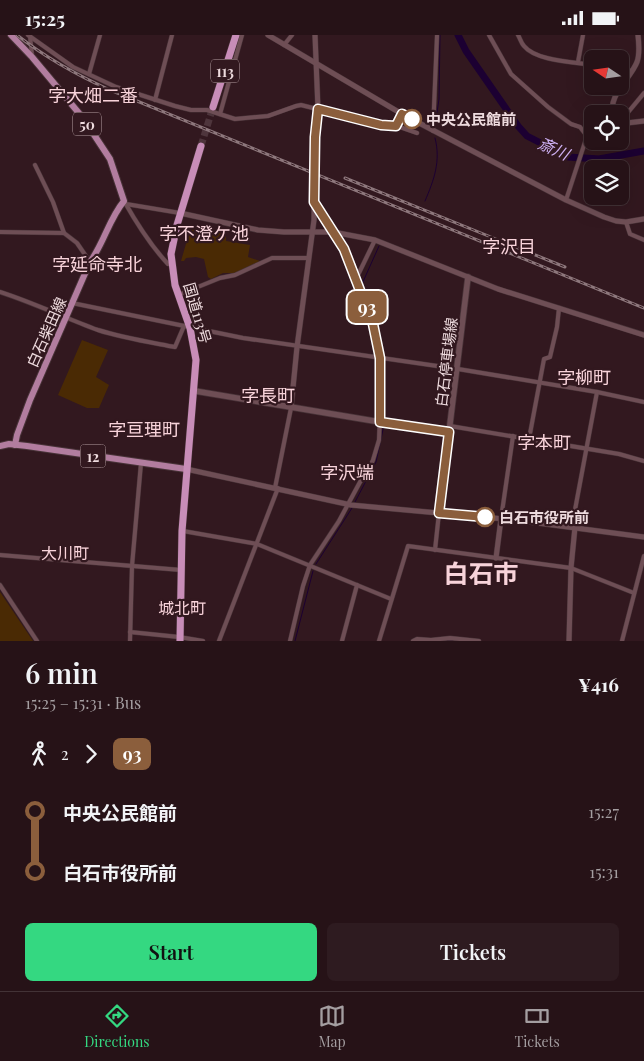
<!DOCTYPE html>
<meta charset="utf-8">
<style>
body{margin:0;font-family:"Playfair Display","Noto Sans JP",serif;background:#2e1b20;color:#f1f3f6;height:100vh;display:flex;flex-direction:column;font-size:19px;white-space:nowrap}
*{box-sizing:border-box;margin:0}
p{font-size:16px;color:#a49ea1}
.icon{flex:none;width:28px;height:28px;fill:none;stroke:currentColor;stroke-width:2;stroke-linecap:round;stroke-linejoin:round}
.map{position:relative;height:606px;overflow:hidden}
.panel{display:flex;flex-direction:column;background:#261217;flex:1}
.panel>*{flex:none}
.badge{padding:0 10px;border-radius:8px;font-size:18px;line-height:32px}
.needle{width:32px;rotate:283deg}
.controls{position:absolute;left:584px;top:15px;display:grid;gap:10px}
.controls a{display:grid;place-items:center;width:45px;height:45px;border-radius:8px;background:#261217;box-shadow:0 5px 20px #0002,0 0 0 1px #423236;font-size:25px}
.map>.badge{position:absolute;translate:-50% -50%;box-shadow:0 0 0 2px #fff}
.legs{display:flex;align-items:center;gap:8px;height:55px;padding:0 25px;font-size:16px}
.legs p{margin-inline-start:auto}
.head{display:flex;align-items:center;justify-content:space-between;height:85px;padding:0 25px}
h1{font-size:28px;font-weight:600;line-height:38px}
.button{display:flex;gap:10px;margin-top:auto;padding:10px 25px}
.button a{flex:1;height:58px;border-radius:8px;background:#34d881;color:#111;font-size:20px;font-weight:600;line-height:58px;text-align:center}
.button a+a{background:#2e1b20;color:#f1f3f6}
ul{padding:0 25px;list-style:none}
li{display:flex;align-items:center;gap:18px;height:60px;font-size:19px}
li i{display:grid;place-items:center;width:8px;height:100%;margin:0 6px;background:currentColor}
li i::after{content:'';width:12px;height:12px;margin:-6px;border:4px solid;border-radius:50%;background:#261217}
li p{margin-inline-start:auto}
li:first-child i{background:linear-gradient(#0000 50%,currentColor 0)}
li:last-child i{background:linear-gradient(currentColor 50%,#0000 0)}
.status{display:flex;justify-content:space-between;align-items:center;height:35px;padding:0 25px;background:#261217;direction:ltr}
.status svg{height:14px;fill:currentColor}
.tab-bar{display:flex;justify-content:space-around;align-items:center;height:70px;border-top:1px solid #423236;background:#261217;font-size:14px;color:#a49ea1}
.tab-bar a{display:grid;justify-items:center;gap:2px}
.tab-bar .on{color:#34d881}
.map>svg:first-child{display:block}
</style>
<div class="status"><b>15:25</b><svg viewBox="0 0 49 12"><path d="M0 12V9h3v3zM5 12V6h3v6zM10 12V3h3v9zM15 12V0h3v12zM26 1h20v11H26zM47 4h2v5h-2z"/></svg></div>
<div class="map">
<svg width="644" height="606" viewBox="0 0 644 606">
<rect width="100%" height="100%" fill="#32181f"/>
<g fill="#4a2a04">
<polygon points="199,193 226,199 226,206 250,210 248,222 260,226 260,229 235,238 223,238 211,244 208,242 204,224 196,222 186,223 184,226 181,226 190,195"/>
<polygon points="82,305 108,315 96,342 109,350 99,373 87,373 58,360"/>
<polygon points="0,557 33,606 0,606"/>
</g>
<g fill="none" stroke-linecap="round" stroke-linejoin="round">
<g stroke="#1c0032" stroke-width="1">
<polyline points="435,91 439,64 440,0"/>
<path d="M425,166C434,145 441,126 435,103"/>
<polyline points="379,211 362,249 374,285 383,321"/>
<polyline points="384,328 384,386"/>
<polyline points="355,467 376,427 384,390"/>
<polyline points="316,529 352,473"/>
<polyline points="295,606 313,536"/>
<polyline points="443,606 459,606"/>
</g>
<polyline stroke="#1c0032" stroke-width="7" points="458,0 466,16 518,91 527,101 568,122 599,124 644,116"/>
<polyline stroke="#4e353c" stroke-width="7" stroke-dasharray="7 3.5" stroke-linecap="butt" points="201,111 213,72"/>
<defs>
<g id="minor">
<polyline points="28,0 73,32 116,52 175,71 191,75 207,75 235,84 268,81 296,71 301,70 381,90 397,91 417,98"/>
<polyline points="489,0 511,39 548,72 571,89 580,92 587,101 592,101"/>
<path d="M518,0C520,3 521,8 524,11C536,26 574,27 592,30"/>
<polyline points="30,1 32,21"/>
<polyline points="284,10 292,0"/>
<polyline points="578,27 583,0"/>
<polyline points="620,34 632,36"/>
<polyline points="89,39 100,0"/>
<polyline points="155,65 172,0"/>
<polyline points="220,79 242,0"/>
<polyline points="625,81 644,58"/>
<polyline points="397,91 402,79"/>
<polyline points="433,96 437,1"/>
<polyline points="35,130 53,167 64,198 77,208 90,227"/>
<polyline points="566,165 587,101"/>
<path d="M124,166C137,189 150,210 168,229H171"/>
<polyline points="126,169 180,178"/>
<polyline points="626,187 630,199 644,205"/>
<polyline points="0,197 64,198"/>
<polyline points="356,244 375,205"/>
<path d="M0,257C34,268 65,283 98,295C123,303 149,307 175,312L184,291"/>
<polyline points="178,260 220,243 235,240 272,223 308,223"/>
<polyline points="72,268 243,303 458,334 597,357 644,367"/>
<polyline points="450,391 619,419 644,426"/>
<polyline points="529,404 544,324 550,322 557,292 559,273"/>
<polyline points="275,453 291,373"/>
<polyline points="501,484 513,401"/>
<polyline points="572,491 597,357"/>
<polyline points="183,496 257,509 391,564"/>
<polyline points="435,515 439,478"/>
<polyline points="0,520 181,535"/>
<polyline points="0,550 37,606"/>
<polyline points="130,597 179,602 203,606"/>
<polyline points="130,606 132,531 141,428"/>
<polyline points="219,606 278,453"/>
<polyline points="290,606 303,551 310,530 339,486 360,447 368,436 373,425 379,405 380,379 380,323 373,289 344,214 314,167"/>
<polyline points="342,606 357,550"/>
<polyline points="379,606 408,511 571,533 634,558"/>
<polyline points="413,606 417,604 431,605 450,603 479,606"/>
<polyline points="622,606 644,521"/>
</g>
<g id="tertiary">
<polyline points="268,0 402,79 566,165 604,182 616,186 626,187 644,184"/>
<path d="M614,79C606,63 631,43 637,27C640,19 639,9 638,0"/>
<polyline points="620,85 627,88 644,86"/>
<polyline points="180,178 258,195 284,197 333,197 375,205 498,254 644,300"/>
<polyline points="291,373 297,312 314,185 315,102 318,74 315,0"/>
<polyline points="186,434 351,470 515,485 644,502"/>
<polyline points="439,478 449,397"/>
<polyline points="496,523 501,484"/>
<polyline points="569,606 571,533 575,492"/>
</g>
<polyline id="secondary" points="195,356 386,388 449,397 468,242"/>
<g id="primary">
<path d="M11,0L32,22L83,83L110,124L124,166C109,184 104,208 90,227L30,365L17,400L15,410"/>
<polyline points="0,411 9,409 27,411 186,434"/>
</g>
<g id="trunk">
<polyline points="213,72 236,0"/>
<polyline points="180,606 182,496 196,325 190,293 175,250 171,219 177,190 201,111"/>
</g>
</defs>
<use href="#minor" stroke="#483338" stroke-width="5"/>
<use href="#tertiary" stroke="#483338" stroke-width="6"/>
<use href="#secondary" stroke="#483338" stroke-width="7"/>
<use href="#primary" stroke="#483338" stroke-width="8"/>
<use href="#trunk" stroke="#483338" stroke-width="8"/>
<use href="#minor" stroke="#6e4e55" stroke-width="4"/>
<use href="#tertiary" stroke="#6e4e55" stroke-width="5"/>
<use href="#secondary" stroke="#6e4e55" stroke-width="5.5"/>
<use href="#primary" stroke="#b27d9f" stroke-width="6"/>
<use href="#trunk" stroke="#c88db8" stroke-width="7"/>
<defs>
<g id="rail">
<path d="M17,0C46,23 77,40 110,55L644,273"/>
<polyline points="345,143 565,232"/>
</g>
</defs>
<use href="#rail" stroke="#8d777c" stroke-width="3"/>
<use href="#rail" stroke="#32181f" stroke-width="1" stroke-dasharray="4" stroke-linecap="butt"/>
</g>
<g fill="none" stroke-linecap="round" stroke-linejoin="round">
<defs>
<polyline id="line-1" points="412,84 402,79 396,91 381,90 318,74 315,102 314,167 344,214 373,289 380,323 380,387 449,397 439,478 485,482"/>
</defs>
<use href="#line-1" stroke="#fff" stroke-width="11"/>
<use href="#line-1" stroke="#8b5e3c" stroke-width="8"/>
</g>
<g fill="#fff" stroke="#8b5e3c" stroke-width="2.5">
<circle cx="412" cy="84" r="9"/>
<circle cx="485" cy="482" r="9"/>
</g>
<g text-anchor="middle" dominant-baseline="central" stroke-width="4.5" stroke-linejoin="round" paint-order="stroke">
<g fill="#32181f" stroke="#b6a0a5" stroke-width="1">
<rect x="211" y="24.5" width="28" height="23" rx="4"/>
<rect x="73" y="77.5" width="28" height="23" rx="4"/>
<rect x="80.5" y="409.5" width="25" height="23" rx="4"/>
</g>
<g font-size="14" font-weight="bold" fill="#eedbde">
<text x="225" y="36">113</text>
<text x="87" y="89">50</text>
<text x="93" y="421">12</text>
</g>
<g font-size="15" font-weight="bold" fill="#eedbde" stroke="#32181f" text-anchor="start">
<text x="426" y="84">中央公民館前</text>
<text x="499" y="482">白石市役所前</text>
</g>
<g font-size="15" fill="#eedbde" stroke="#32181f">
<text transform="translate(198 278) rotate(74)">国道113号</text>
<text transform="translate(46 297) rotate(-66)">白石柴田線</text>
<text transform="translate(446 327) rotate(-83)">白石停車場線</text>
</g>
<g font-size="16" font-style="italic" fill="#ceb0f3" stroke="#32181f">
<text transform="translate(554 113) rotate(24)">斎川</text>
</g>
<g font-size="16" fill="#f8d3da" stroke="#32181f">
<text x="65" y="517">大川町</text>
<text x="182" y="572">城北町</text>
</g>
<g font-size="18" fill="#f8d3da" stroke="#32181f">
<text x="93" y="60">字大畑二番</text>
<text x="204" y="198">字不澄ケ池</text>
<text x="509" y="211">字沢目</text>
<text x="97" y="229">字延命寺北</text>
<text x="584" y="342">字柳町</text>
<text x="268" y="360">字長町</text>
<text x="144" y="394">字亘理町</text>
<text x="544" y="407">字本町</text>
<text x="347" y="437">字沢端</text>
</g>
<g font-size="25" font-weight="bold" fill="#f8d3da" stroke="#32181f">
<text x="481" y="537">白石市</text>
</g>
</g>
</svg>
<div class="controls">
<a><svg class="needle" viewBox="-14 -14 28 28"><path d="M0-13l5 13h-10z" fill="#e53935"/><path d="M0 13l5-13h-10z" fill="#a49ea1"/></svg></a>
<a><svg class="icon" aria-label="locate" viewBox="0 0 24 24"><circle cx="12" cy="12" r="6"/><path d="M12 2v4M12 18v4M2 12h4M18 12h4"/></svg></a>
<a><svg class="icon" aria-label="layers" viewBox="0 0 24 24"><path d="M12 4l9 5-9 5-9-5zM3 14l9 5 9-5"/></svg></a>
</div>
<b class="badge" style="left:367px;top:272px;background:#8b5e3c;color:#fff">93</b>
</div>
<section class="panel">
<div class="head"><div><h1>6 min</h1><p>15:25 – 15:31 · Bus</p></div><b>¥416</b></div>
<div class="legs"><svg class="icon" aria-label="walk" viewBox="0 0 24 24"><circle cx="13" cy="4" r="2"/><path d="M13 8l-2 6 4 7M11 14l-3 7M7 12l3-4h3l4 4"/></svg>2<svg class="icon" aria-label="forward" viewBox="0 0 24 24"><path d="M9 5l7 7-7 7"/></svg><b class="badge" style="background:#8b5e3c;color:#fff">93</b></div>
<ul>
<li><i style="color:#8b5e3c"></i><b>中央公民館前</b><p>15:27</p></li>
<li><i style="color:#8b5e3c"></i><b>白石市役所前</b><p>15:31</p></li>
</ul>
<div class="button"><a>Start</a><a>Tickets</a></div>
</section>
<nav class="tab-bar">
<a class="on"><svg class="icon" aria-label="directions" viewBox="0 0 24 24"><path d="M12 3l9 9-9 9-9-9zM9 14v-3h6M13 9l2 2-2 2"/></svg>Directions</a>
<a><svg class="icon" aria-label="map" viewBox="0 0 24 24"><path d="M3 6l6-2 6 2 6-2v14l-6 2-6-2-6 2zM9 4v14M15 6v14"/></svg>Map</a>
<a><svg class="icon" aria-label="tickets" viewBox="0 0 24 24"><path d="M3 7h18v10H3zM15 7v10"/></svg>Tickets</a>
</nav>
